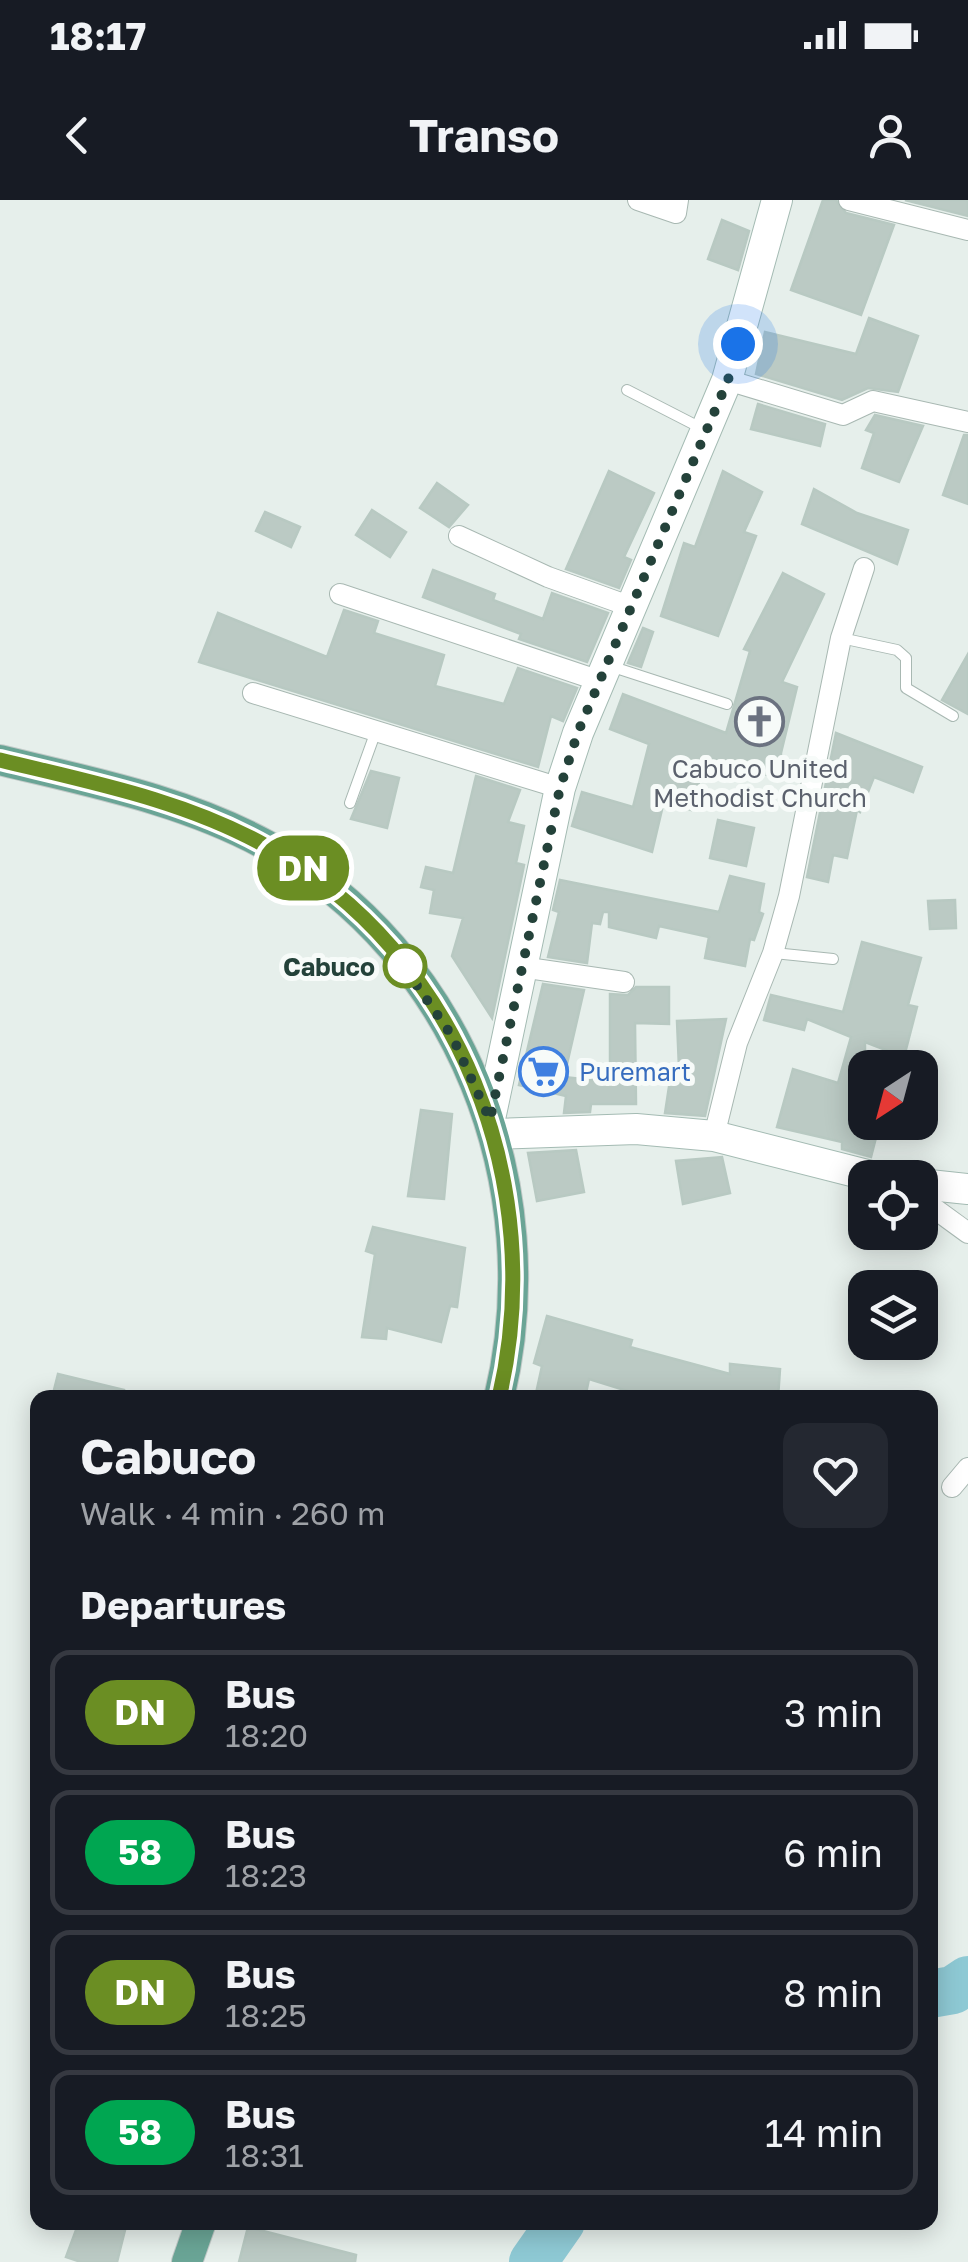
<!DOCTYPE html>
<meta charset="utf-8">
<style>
body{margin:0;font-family:"Golos Text",sans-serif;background:#242831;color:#f1f3f6;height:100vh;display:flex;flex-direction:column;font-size:38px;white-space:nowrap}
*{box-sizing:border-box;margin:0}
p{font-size:32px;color:#9ea1a6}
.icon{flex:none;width:55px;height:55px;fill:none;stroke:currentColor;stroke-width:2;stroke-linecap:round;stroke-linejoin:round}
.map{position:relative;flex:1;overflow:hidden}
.panel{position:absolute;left:30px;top:1190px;width:908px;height:840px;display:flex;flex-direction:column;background:#171b24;border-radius:20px;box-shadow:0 5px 25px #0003}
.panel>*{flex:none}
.badge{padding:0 20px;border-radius:32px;font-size:35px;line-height:65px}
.needle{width:65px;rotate:216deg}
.fabs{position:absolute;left:848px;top:850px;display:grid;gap:20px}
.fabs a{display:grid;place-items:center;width:90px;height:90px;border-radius:20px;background:#171b24;box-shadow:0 5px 25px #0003;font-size:50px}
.you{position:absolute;width:50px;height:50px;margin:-25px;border:8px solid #fff;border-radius:50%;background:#1a73e8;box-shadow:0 0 0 15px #1a73e833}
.map>.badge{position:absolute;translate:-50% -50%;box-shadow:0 0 0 5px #fff}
h2{padding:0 50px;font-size:38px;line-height:90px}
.round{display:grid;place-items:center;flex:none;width:105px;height:105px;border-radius:20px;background:#242831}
.overview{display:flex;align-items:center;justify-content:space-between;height:170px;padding:0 50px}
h1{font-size:48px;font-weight:700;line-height:75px}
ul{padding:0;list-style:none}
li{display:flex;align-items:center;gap:30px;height:125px;margin:0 20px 15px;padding:0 30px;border:5px solid #363941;border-radius:20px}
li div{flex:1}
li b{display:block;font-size:38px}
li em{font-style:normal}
li .badge{min-width:110px;font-weight:700;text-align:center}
.status{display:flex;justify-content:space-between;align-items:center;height:70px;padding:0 50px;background:#171b24;direction:ltr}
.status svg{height:28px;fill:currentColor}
header{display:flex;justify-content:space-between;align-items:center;height:130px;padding:0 50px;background:#171b24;font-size:45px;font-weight:700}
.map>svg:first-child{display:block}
</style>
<div class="status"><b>18:17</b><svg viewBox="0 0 49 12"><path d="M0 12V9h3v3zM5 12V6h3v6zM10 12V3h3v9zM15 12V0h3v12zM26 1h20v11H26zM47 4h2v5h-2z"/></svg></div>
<header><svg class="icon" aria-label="back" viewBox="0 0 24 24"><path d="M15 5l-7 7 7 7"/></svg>Transo<svg class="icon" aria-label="person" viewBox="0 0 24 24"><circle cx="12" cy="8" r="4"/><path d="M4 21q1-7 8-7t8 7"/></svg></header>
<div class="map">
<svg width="968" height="2062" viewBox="0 0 968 2062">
<rect width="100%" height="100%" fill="#e6efeb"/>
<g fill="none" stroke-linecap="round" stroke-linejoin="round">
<g stroke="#8ec9d4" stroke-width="48">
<polyline points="930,1794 953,1790 968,1780"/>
<polyline points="533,2062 561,2022"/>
</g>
</g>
<g fill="#bbcac4" stroke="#b8c9c2" stroke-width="2.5">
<polygon points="823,0 836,0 846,13 894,25 861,115 791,90"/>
<polygon points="905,0 968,0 968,16"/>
<polygon points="722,20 749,31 738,70 708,59"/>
<polygon points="869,118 918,136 898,192 868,188 842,200 756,174 765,132 856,154"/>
<polygon points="758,204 825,224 820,246 751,229"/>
<polygon points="875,215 923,226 899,282 862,268 874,233 866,230"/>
<polygon points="964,235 968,235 968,304 943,295"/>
<polygon points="609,271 654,293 624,357 631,360 619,388 566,369"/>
<polygon points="723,271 762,292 744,332 756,336 718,436 661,416 684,343 695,347"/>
<polygon points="437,283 468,305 449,327 420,308"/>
<polygon points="814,289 857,313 908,330 897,364 802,324"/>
<polygon points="372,310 406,332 390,357 356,335"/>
<polygon points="265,312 300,327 291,347 256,331"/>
<polygon points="433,370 495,394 493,400 543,419 552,393 608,413 587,462 519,439 521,434 423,397"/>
<polygon points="783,373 824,394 782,482 797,487 781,553 780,579 714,559 711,568 704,565 691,610 664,601 652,652 572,626 582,592 633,607 649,544 610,529 623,494 726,533 750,451 744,449"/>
<polygon points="344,410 378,421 374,433 444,455 435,486 504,504 518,468 577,488 563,521 551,516 538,567 199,462 218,413 327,457"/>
<polygon points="643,428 653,432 641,467 628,463"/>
<polygon points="968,454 968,514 942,500"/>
<polygon points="836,533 922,567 913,592 874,577 860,612 857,610 847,658 833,655 828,682 807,677"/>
<polygon points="371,571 399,578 387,628 351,619"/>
<polygon points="476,576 520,590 508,622 524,626 516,663 524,665 522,675 492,818 452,756 463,718 430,713 434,690 421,687 426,667 453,673"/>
<polygon points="718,620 754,628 746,666 710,658"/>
<polygon points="730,676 764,684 759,712 763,714 754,740 750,739 745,766 705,758 709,737 659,726 656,738 609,727 609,712 603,712 600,724 592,723 587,763 548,757 559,712 553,710 560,680 719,712"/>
<polygon points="955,700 956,728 930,729 928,701"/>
<polygon points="862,742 921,758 908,805 917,807 904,857 865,842 865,922 880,922 871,957 842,949 842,942 777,927 793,869 838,883 851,837 807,819 804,830 764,820 771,795 843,812"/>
<polygon points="543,784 584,790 564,877 610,882 610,794 628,795 636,787 669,787 669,824 635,823 636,904 591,904 590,912 564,913 566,896 519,885"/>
<polygon points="726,819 705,916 665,913 672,867 679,868 677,821"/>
<polygon points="421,910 452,914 444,999 408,996"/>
<polygon points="576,950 584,992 537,1001 528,953"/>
<polygon points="722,957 730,993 683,1004 676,961"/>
<polygon points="373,1027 465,1048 457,1107 450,1106 441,1142 387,1128 386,1139 362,1137 375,1054 366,1051"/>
<polygon points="547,1116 632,1140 630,1147 730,1174 730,1164 780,1169 778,1198 650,1198 589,1179 585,1198 535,1198 542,1166 534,1163"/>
<polygon points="58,1174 124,1190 123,1198 52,1198"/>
<polygon points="79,2022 127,2022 117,2062 81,2062 66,2057"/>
<polygon points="248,2027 356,2055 355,2062 239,2062"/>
</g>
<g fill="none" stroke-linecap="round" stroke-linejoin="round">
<defs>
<g id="lane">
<polyline points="627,190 705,230"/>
<polyline points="841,438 897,450 906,458 906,488 953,516"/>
<polyline points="610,466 727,504"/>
<polyline points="350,603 376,531"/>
<polyline points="774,753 833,759"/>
</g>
<g id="street">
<polyline points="638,0 676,13 678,0"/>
<polyline points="849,0 968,30"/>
<polyline points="727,180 843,215 873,201 968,222"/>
<polyline points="459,336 548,377 629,406"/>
<polyline points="340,394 597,480"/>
<polyline points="253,493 560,588"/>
<polyline points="521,767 624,782"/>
<polyline points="714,936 737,843 773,753 789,696 841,438 864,368"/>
<polyline points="920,998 968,1033"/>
<polyline points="952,1287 968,1268"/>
</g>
<g id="secondary">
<polyline points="490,919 560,588 578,533 727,180 777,0"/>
<polyline points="495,934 636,929 714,936 879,978"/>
<polyline points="920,984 968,989"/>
</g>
<g id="primary">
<path d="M0,560C90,582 184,600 266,645C461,753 550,986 499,1198"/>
<polyline points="187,2062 201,2022"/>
</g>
</defs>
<use href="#lane" stroke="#a8b8b2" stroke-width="12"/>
<use href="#street" stroke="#a8b8b2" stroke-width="22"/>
<use href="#secondary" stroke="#a4bbb3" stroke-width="32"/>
<use href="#primary" stroke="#c2cac8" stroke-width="32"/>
<use href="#lane" stroke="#fff" stroke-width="10"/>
<use href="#street" stroke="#fff" stroke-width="20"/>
<use href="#secondary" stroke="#fff" stroke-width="30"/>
<use href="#primary" stroke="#6aa596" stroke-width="30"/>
</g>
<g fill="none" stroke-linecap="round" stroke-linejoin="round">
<defs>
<path id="line" d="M0,560C90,582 184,600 266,646C461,753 549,986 499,1198"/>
</defs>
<use href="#line" stroke="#fff" stroke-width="22"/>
<use href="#line" stroke="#6b8e23" stroke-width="15"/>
<polyline stroke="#24423a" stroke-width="10" stroke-dasharray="0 18" points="405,766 395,754 452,836 490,920 560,588 578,532 728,180 738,144"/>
</g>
<defs>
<symbol id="church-ring" viewBox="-11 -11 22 22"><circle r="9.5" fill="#f7fbf9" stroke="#6b7280" stroke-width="1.5"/><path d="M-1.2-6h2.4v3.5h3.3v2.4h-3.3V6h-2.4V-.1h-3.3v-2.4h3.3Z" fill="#6b7280"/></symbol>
<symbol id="supermarket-ring" viewBox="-11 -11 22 22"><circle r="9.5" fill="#f7fbf9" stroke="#3f7fe0" stroke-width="1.5"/><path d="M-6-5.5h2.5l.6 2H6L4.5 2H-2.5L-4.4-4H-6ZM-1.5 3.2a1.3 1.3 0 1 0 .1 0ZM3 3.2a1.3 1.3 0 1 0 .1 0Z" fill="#3f7fe0"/></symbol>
</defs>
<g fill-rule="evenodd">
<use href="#church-ring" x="732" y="494" width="55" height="55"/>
<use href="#supermarket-ring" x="516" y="844" width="55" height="55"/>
</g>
<circle fill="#fff" stroke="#6b8e23" stroke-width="5" cx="405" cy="766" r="20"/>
<g text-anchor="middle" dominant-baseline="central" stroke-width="10" stroke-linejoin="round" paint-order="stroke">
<g font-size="25" fill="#5b616d" stroke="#f7fbf9">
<text x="760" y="568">Cabuco United<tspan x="760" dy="29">Methodist Church</tspan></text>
</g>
<g font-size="25" font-weight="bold" fill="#24423a" stroke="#f7fbf9" text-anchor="end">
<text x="375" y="766">Cabuco</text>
</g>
<g font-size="25" fill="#366cbe" stroke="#f7fbf9" text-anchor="start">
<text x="579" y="871">Puremart</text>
</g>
</g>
</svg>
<div class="fabs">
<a><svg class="needle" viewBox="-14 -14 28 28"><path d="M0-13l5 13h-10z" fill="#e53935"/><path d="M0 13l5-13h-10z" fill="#9ea1a6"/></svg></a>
<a><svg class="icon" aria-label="locate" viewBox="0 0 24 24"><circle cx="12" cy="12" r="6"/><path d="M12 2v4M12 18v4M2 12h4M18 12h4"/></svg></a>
<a><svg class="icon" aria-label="layers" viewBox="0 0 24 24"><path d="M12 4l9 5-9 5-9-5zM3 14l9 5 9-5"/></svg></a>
</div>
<div class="you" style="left:738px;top:144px"></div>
<b class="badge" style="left:303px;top:668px;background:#6b8e23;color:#fff">DN</b>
<section class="panel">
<div class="overview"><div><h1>Cabuco</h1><p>Walk · 4 min · 260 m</p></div><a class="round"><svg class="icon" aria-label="heart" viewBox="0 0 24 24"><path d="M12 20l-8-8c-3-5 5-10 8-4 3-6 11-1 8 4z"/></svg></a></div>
<h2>Departures</h2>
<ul>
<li><span class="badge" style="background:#6b8e23;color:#fff">DN</span><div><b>Bus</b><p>18:20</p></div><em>3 min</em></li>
<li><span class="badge" style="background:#00a651;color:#fff">58</span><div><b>Bus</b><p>18:23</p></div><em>6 min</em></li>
<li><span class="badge" style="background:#6b8e23;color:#fff">DN</span><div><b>Bus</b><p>18:25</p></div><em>8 min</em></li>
<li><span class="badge" style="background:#00a651;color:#fff">58</span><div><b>Bus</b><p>18:31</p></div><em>14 min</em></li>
</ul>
</section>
</div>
